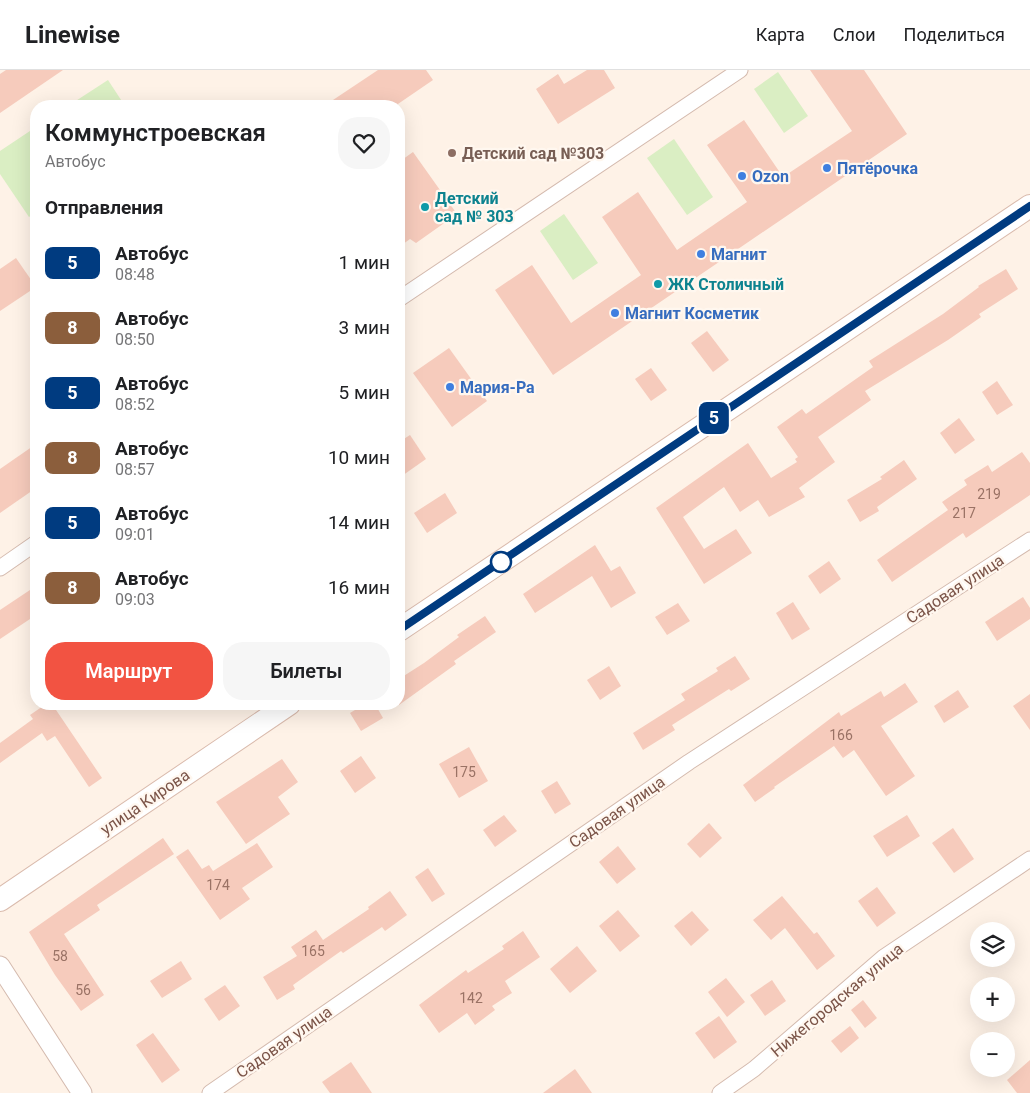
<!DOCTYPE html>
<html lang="ru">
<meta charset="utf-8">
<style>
body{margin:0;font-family:Roboto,sans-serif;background:#f6f6f6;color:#202124;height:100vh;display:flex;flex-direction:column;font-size:19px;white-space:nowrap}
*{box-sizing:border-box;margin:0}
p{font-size:16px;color:#757577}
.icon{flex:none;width:28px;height:28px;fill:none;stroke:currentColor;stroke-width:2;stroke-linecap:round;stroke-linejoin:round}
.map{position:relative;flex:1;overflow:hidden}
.sheet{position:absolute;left:30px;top:30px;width:375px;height:610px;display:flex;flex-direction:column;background:#fff;border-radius:20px;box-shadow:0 5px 20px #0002}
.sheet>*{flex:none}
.badge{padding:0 10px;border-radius:8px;font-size:18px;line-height:32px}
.fabs{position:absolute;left:970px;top:852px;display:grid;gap:10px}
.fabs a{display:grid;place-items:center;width:45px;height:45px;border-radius:50%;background:#fff;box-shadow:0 5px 20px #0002;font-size:25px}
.map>.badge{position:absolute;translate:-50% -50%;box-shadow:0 0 0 2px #fff}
h2{padding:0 15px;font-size:19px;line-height:45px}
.round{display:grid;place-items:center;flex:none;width:52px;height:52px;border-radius:20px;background:#f6f6f6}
.summary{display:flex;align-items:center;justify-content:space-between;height:85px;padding:0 15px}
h1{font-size:24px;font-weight:600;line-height:38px}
.cta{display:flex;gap:10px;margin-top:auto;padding:10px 15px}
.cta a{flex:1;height:58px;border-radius:20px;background:#f25342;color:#fff;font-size:20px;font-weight:600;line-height:58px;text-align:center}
.cta a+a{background:#f6f6f6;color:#202124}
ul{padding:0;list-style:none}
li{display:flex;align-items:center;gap:15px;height:65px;padding:0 15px}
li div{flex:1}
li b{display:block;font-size:19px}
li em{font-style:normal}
li .badge{min-width:55px;font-weight:700;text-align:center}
header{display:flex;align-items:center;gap:30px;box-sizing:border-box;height:70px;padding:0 25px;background:#fff;border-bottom:1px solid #e0e0e0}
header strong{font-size:24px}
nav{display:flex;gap:28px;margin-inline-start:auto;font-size:18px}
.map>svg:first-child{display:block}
</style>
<header>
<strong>Linewise</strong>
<nav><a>Карта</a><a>Слои</a><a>Поделиться</a></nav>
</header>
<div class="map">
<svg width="1030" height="1023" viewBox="0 0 1030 1023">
<rect width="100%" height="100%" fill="#fef2e7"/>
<g fill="#daeec3">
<polygon points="778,2 808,46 784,63 754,19"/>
<polygon points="108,10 125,36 68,36"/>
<polygon points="36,57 36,142 29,147 0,104 0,81"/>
<polygon points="674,69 713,127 687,145 647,88"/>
<polygon points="564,144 598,193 573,210 540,161"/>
</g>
<g fill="#f6cbbc">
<polygon points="6,0 63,0 0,43 0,4"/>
<polygon points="378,0 426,0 433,10 395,36 324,36"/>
<polygon points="587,0 604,0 615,18 558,54 536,19 558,4 564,14"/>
<polygon points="810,0 864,0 907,64 553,305 495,220 532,195 571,253 641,205 602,147 638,122 677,180 747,132 707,75 744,50 783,107 852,61"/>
<polygon points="413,82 457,144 416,173 410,169 399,177 399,92"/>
<polygon points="16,188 36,217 0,241 0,199"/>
<polygon points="1006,199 1018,219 979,244 981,247 948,270 865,321 871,330 818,367 835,392 799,418 805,427 769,447 758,430 740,442 724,417 683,447 704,479 736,459 752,483 704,514 656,438 748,373 771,408 797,392 795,389 798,387 777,357 802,339 806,344 873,297 869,291 943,244 979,217 978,216"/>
<polygon points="707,261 729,290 713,302 691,273"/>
<polygon points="449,278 487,331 452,357 413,303"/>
<polygon points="651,298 667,320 651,331 635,309"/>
<polygon points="997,311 1013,335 997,345 982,322"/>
<polygon points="959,348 975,370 955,384 940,363"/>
<polygon points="410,365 426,389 399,408 399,372"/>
<polygon points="36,374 36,418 0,443 0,399"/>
<polygon points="1022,382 1030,393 1030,425 966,468 963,463 892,512 877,490 948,440 942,432 967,415 964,410 988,395 992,402"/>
<polygon points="904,390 917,409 877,437 879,441 860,452 847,430 882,409 880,407"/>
<polygon points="445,423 457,443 427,463 414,443"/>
<polygon points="595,475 611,501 620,496 636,523 611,538 592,506 535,543 523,524"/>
<polygon points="829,491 841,509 820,524 808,506"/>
<polygon points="36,516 36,545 0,569 0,540"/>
<polygon points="1023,527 1030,538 1030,549 997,571 985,552"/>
<polygon points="793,532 810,559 792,570 776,543"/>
<polygon points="678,533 690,551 667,565 655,547"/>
<polygon points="485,546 496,562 454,591 456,594 399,635 399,609 424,593 459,567 457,565"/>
<polygon points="735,586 750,609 731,621 729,619 672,655 675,660 643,680 633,663 685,630 681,624 718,601 716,598"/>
<polygon points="609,596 621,616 600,630 587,610"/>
<polygon points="905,613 918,632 881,656 915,706 886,726 854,680 843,688 834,676 774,717 775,718 755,732 743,715 839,642 841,646 881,621 884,627"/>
<polygon points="958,620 969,637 944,653 934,636"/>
<polygon points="1030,624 1030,660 1013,636"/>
<polygon points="46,634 52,634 102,708 89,717 55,666 47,671 42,663 0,693 0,673 33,649 30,645"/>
<polygon points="365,634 375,634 383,648 361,661 350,643"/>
<polygon points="469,677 488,711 459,728 439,694"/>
<polygon points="361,686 376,708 355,723 340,701"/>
<polygon points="282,689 298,712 278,727 290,744 246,774 216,732"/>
<polygon points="557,711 571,734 555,744 541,721"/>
<polygon points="504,745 517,761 495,777 483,760"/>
<polygon points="907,745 920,766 887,787 873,766"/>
<polygon points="709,753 722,768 700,788 687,774"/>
<polygon points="953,758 974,789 954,803 932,773"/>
<polygon points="163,768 174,784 97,835 100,840 64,864 104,925 81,941 55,905 29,862"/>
<polygon points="257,773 273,797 242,818 250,829 220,850 176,787 188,779 202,799 209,795 213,801"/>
<polygon points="618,776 636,799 617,814 599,792"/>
<polygon points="428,798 445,824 432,832 415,807"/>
<polygon points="877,817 896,843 877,857 858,831"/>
<polygon points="390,821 407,845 385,861 382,857 343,883 341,881 293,915 295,919 277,930 263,907 297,886 291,877 316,860 323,870 369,839 368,837"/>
<polygon points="782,826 814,864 817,862 835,886 817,900 785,858 771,870 753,850"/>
<polygon points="618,840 640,866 620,882 599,856"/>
<polygon points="692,841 709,860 691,876 674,856"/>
<polygon points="523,861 540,887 505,911 512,923 492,936 495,940 475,955 467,943 439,963 419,935 466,900 468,903 504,879 502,876"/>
<polygon points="577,876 597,901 570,923 550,899"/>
<polygon points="181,891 192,909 162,928 150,911"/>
<polygon points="726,908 745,932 727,947 708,922"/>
<polygon points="772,910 786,931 765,946 750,925"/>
<polygon points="225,915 240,936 219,951 204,929"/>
<polygon points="863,930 877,948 865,958 851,940"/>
<polygon points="719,946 737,972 714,989 695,963"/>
<polygon points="850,956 859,968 841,983 831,971"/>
<polygon points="153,963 180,1000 162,1013 136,975"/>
<polygon points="1030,990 1030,1023 1017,1023 1007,1010"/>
<polygon points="351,992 372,1023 330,1023 322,1012"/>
<polygon points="575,999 592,1023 543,1023"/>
</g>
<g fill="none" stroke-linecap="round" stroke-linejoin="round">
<defs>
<g id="minor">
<polyline points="399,229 740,0"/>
<polyline points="0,498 36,473"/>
<polyline points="210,1023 689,692 1030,470"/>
<polyline points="720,1023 754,999 884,887 1030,789"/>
</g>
<polyline id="tertiary" points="0,896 82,1023"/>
<g id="secondary">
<polyline points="399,560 1030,136"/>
<polyline points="0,830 289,634"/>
</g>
</defs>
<use href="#minor" stroke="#d4baae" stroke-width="17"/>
<use href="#tertiary" stroke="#d4baae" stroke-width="21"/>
<use href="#secondary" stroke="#dabbad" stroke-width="24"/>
<use href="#minor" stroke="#fff" stroke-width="15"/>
<use href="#tertiary" stroke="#fff" stroke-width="19"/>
<use href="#secondary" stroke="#fff" stroke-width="22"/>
</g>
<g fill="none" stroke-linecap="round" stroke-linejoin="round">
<defs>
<polyline id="line" points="399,560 1030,136"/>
</defs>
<use href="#line" stroke="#fff" stroke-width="11"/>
<use href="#line" stroke="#003b80" stroke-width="8"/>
</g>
<circle fill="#8d6e63" stroke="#fff7ef" stroke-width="2" cx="452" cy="83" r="5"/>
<g fill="#3f7fe0" stroke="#fff7ef" stroke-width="2">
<circle cx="827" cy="98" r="5"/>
<circle cx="742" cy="106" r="5"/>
<circle cx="701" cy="184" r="5"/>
<circle cx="615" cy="243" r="5"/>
<circle cx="450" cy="317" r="5"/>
</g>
<g fill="#0f9aa8" stroke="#fff7ef" stroke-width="2">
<circle cx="425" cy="137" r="5"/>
<circle cx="658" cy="214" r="5"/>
</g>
<circle fill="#fff" stroke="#003b80" stroke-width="2.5" cx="501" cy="492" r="10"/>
<g text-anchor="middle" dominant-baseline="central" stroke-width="4.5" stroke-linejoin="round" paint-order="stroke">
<g font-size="14" fill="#9a7265">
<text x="989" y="424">219</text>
<text x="964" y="443">217</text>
<text x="841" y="665">166</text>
<text x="464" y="702">175</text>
<text x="218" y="815">174</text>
<text x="313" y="881">165</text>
<text x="60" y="886">58</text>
<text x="83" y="920">56</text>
<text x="471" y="928">142</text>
</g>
<g font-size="16" font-weight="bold" fill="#785e54" stroke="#fff7ef" text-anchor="start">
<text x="462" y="83">Детский сад №303</text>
</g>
<g font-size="16" font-weight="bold" fill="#366cbe" stroke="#fff7ef" text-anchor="start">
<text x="837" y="98">Пятёрочка</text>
<text x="752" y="106">Ozon</text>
<text x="711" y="184">Магнит</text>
<text x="625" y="243">Магнит Косметик</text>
<text x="460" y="317">Мария-Ра</text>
</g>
<g font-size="16" font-weight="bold" fill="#0d838f" stroke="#fff7ef" text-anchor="start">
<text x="435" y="128">Детский<tspan x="435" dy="18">сад № 303</tspan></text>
<text x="668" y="214">ЖК Столичный</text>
</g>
<g font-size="16" fill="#7b5448" stroke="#fff7ef">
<text transform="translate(955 519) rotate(-33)">Садовая улица</text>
<text transform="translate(145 732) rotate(-34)">улица Кирова</text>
<text transform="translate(617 742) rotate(-35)">Садовая улица</text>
<text transform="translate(837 930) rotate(-40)">Нижегородская улица</text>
<text transform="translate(284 972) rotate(-35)">Садовая улица</text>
</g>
</g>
</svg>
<div class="fabs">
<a><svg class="icon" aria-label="layers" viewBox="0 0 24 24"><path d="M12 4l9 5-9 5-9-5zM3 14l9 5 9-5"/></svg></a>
<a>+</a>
<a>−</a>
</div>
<b class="badge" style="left:714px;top:348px;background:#003b80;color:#fff">5</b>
<section class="sheet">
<div class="summary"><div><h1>Коммунстроевская</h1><p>Автобус</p></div><a class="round"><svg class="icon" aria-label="heart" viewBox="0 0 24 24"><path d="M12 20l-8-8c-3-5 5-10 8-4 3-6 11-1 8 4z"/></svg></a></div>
<h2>Отправления</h2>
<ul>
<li><span class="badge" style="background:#003b80;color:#fff">5</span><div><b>Автобус</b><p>08:48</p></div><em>1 мин</em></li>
<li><span class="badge" style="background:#8b5e3c;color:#fff">8</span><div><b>Автобус</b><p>08:50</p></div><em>3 мин</em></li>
<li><span class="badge" style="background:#003b80;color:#fff">5</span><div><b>Автобус</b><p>08:52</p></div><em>5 мин</em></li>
<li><span class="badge" style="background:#8b5e3c;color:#fff">8</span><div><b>Автобус</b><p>08:57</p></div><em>10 мин</em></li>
<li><span class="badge" style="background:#003b80;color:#fff">5</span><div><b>Автобус</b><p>09:01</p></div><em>14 мин</em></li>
<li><span class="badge" style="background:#8b5e3c;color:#fff">8</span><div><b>Автобус</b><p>09:03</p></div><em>16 мин</em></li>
</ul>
<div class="cta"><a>Маршрут</a><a>Билеты</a></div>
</section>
</div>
